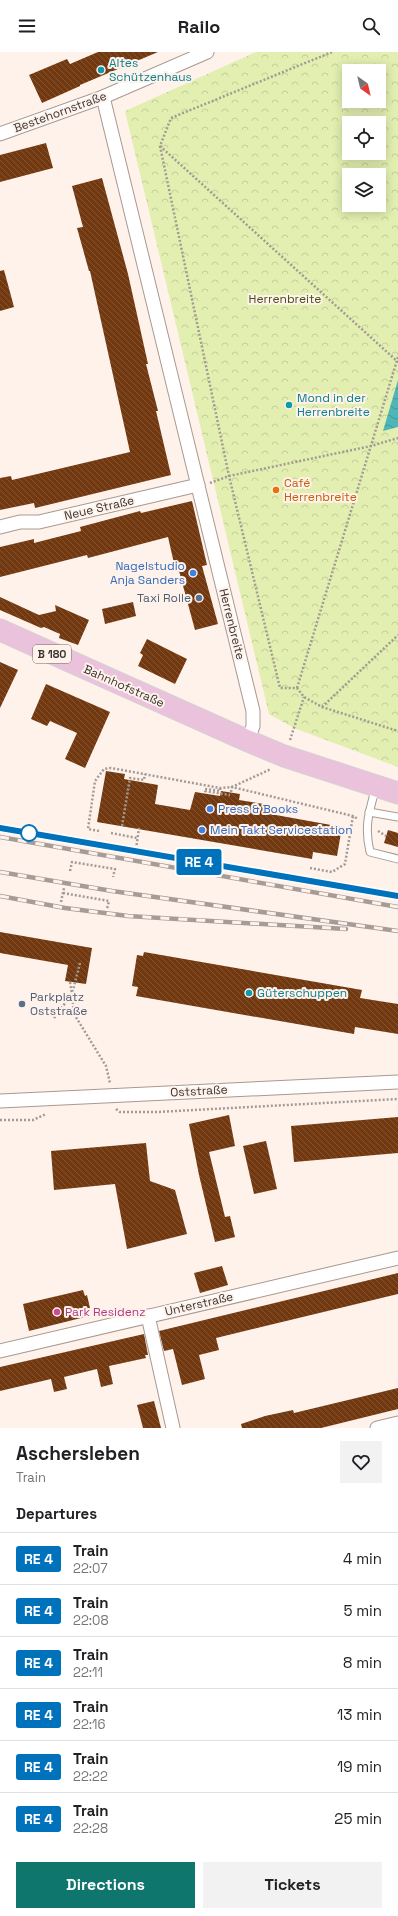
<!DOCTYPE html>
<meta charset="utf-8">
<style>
body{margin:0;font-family:"Space Grotesk",sans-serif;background:#f2f2f2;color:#202124;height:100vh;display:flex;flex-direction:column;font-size:15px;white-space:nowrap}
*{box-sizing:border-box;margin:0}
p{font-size:13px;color:#757577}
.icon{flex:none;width:22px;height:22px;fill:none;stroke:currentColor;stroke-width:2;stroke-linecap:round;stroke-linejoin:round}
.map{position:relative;height:1376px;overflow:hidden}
.details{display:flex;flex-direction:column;background:#fff;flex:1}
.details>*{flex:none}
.badge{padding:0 8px;border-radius:3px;font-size:14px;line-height:26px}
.needle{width:26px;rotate:146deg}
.controls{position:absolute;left:342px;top:12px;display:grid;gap:8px}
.controls a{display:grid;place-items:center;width:44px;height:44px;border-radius:0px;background:#fff;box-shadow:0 2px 10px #0003;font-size:20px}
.map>.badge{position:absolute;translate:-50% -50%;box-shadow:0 0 0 2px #fff}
h2{padding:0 16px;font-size:15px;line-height:36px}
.round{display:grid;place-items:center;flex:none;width:42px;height:42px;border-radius:0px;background:#f2f2f2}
.summary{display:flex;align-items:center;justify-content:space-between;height:68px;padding:0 16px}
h1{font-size:19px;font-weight:700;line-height:30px}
.action{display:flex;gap:8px;margin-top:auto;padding:8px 16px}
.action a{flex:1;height:46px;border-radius:0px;background:#0f766e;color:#fff;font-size:16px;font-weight:700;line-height:46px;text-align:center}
.action a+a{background:#f2f2f2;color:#202124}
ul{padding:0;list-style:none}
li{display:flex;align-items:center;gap:12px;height:52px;padding:0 16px;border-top:1px solid #e0e0e0}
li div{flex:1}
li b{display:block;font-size:15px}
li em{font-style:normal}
li .badge{min-width:44px;font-weight:700;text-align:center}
header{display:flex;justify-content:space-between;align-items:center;height:52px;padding:0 16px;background:#fff;font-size:18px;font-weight:700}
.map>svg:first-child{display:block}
</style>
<header><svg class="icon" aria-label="menu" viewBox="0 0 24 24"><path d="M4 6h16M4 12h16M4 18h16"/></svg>Railo<svg class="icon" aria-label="search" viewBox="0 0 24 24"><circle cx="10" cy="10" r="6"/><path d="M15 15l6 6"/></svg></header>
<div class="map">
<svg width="398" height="1376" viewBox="0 0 398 1376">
<defs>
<pattern id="park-crowns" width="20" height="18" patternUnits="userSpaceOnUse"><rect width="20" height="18" fill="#e2efb0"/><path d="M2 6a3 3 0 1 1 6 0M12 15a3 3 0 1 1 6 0" fill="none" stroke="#c3ce98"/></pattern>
<pattern id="water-waves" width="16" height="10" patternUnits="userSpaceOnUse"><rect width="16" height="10" fill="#4fb6b7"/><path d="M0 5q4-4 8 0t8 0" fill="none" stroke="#439595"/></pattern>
<pattern id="building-back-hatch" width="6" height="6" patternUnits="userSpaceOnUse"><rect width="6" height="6" fill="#723911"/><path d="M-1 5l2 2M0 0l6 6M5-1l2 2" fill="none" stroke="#825434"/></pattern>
</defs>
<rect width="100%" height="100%" fill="#fef2eb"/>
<path fill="url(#park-crowns)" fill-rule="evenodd" d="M256,0H398V715L294,676L269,662L125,59ZM349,19H379V49H349ZM349,71H379V101H349ZM349,123H379V153H349Z"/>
<polygon fill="url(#water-waves)" points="398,328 398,375 383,379"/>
<g fill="url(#building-back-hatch)">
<polygon points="98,0 158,0 80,33 80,34 42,51 29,23 67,7 70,12"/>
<polygon points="46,91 53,116 0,130 0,103"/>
<polygon points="102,126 128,222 148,312 146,312 158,359 156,359 171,423 35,456 34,451 0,458 0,426 11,424 12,428 130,400 90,219 89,219 77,176 83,175 72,134"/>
<polygon points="4,218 14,255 0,259 0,219"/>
<polygon points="192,449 207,513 202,514 218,572 195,578 179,519 176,520 168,485 88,506 87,503 0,525 0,495 34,487 34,491 81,479 80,475 140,459 141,461"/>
<polygon points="0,545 39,563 56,559 55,553 89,568 78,593 59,586 60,582 44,575 41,576 0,558"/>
<polygon points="133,550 136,564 105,572 102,557"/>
<polygon points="147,587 187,607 175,632 138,614 143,603 140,601"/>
<polygon points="0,610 18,618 0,656"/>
<polygon points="46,632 110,660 85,716 65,707 77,681 50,669 47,674 31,667"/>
<polygon points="106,719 125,722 124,727 158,733 155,752 190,758 195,740 220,744 221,739 240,742 239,748 264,752 263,760 265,761 342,775 337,804 313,800 312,807 97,770"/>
<polygon points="388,778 398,781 398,795 384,791"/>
<polygon points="0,880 92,896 86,932 65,929 68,913 0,901"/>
<polygon points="144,900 362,938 360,946 398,952 398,982 355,975 354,982 136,944 138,935 132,934 137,903 143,904"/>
<polygon points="229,1063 235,1094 209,1100 225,1165 230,1164 235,1185 215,1190 199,1123 189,1072"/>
<polygon points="398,1065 398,1101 294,1110 291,1074"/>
<polygon points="266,1089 277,1137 254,1142 243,1094"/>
<polygon points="146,1091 150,1129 175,1138 187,1182 127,1197 115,1132 54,1138 51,1099"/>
<polygon points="222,1214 228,1233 200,1241 194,1221"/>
<polygon points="398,1221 398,1242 216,1286 219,1298 199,1303 205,1327 182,1333 173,1297 164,1299 159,1279"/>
<polygon points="83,1238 85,1244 87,1243 90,1256 88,1256 89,1264 29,1279 23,1252"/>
<polygon points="144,1282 148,1303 145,1303 146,1306 109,1314 113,1332 101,1335 97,1317 64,1325 67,1337 54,1340 51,1327 0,1339 0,1315"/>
<polygon points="398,1336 398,1357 321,1376 242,1376 241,1372 265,1364 293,1358 294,1361"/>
<polygon points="154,1349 161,1376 143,1376 137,1353"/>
</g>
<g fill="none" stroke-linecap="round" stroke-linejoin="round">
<defs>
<g id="lane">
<path d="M376,735C369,760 364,774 370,800L398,807"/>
<polyline points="369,760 398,765"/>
</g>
<g id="street">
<polyline points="103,45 253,659 253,674 248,689"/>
<polyline points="0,82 103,45 207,0"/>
<polyline points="0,475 20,470 39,470 198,433"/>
<polyline points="0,1049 398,1030"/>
<polyline points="148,1264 173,1376"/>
<polyline points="0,1299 398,1206"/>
<polyline points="377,1376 398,1371"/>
</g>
<polyline id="primary" points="0,578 248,689 284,704 398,741"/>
</defs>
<use href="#lane" stroke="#a89991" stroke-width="9"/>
<use href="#street" stroke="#a89991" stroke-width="15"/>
<use href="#primary" stroke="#d4d2d2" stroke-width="23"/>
<g stroke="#a39a95" stroke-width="2.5" stroke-dasharray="2 2" stroke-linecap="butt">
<polyline points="332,0 171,66 160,94 229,424 280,636 297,636 304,645 322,655 398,679"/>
<polyline points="160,94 398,310"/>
<polyline points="210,431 229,424 371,394 398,386"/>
<polyline points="297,636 398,305"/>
<polyline points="322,655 398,583"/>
<polyline points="290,688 304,645"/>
<polyline points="220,736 220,739 205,737 205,739 230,743"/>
<polyline points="231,740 232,735 353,764 358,767"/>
<polyline points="122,774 130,726 144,728 145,722"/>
<polyline points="99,779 88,777 95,729 104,717 111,716 220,736 232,735 271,717"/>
<polyline points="378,779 386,784"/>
<polyline points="111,781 137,786"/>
<polyline points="136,797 139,776"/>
<polyline points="310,816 332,820 345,812 353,764"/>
<polyline points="70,819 72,810 115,817 113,825"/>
<polyline points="63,841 109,849 107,857"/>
<polyline points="61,850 64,836"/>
<polyline points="80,911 72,942 74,962 106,1014 110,1031"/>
<polyline points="54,966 72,942 70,930"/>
<polyline points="116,1057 120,1060 157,1060 398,1047"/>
<polyline points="0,1068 33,1068 46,1062"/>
</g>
<use href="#lane" stroke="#fff" stroke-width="7"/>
<use href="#street" stroke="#fff" stroke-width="13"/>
<use href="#primary" stroke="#ebc2dc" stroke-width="21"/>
<defs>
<g id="rail">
<polyline points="0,776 398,844"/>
<polyline points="0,785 398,855"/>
<polyline points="0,820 112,839 398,879"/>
<polyline points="0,844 65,856 128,864 346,877"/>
</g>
</defs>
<use href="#rail" stroke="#a69c97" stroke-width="4.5"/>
<use href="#rail" stroke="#fef2eb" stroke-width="3" stroke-dasharray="9" stroke-linecap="butt"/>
</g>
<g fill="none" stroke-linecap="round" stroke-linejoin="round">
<defs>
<polyline id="line" points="0,776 398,844"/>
</defs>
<use href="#line" stroke="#fff" stroke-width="9"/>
<use href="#line" stroke="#0072bc" stroke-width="6"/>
</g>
<g fill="#0f9aa8" stroke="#fef2eb" stroke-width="1.5">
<circle cx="101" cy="18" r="4"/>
<circle cx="289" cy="353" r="4"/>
<circle cx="249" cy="941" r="4"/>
</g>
<circle fill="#e8710a" stroke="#fef2eb" stroke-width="1.5" cx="276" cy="438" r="4"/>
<g fill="#3f7fe0" stroke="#fef2eb" stroke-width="1.5">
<circle cx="193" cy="521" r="4"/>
<circle cx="210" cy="757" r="4"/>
<circle cx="202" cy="778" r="4"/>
</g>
<g fill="#5c6f8a" stroke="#fef2eb" stroke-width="1.5">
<circle cx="199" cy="546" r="4"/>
<circle cx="22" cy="952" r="4"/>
</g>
<circle fill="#fff" stroke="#0072bc" stroke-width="2" cx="29" cy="781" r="8"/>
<circle fill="#d1479c" stroke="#fef2eb" stroke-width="1.5" cx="57" cy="1260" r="4"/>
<g text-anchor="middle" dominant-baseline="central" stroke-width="4" stroke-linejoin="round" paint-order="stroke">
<rect fill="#fef2eb" stroke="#756d69" stroke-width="1" x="33" y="593" width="38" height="18" rx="3"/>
<g font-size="11" font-weight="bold" fill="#3a3431">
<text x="52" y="602">B 180</text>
</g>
<g font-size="12" fill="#0d838f" stroke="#fef2eb" text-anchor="start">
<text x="109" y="11">Altes<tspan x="109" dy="14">Schützenhaus</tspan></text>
<text x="297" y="346">Mond in der<tspan x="297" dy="14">Herrenbreite</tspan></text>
<text x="257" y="941">Güterschuppen</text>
</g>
<g font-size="12" fill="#3a3431" stroke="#fef2eb">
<text transform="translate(60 60) rotate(-20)">Bestehornstraße</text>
<text transform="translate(99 456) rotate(-13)">Neue Straße</text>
<text transform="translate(232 572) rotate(76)">Herrenbreite</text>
<text transform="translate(124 634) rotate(24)">Bahnhofstraße</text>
<text transform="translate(199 1039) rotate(-3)">Oststraße</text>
<text transform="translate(199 1252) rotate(-13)">Unterstraße</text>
</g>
<g font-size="12" fill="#464f1a" stroke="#fef2eb">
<text x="285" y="247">Herrenbreite</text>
</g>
<g font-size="12" fill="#c56008" stroke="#fef2eb" text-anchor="start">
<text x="284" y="431">Café<tspan x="284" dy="14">Herrenbreite</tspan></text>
</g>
<g font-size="12" fill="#366cbe" stroke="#fef2eb" text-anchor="start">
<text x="185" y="514" text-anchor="end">Nagelstudio<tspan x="185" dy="14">Anja Sanders</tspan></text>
<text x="218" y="757">Press &amp; Books</text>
<text x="210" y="778">Mein Takt Servicestation</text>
</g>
<g font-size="12" fill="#4e5e75" stroke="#fef2eb" text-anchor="end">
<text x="191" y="546">Taxi Rolle</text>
<text x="30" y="945" text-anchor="start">Parkplatz<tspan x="30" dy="14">Oststraße</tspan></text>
</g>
<g font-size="12" fill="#b23c85" stroke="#fef2eb" text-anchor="start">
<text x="65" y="1260">Park Residenz</text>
</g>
</g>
</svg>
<div class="controls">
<a><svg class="needle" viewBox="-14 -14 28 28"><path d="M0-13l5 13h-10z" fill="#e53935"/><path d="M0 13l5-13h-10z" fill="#757577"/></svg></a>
<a><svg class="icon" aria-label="locate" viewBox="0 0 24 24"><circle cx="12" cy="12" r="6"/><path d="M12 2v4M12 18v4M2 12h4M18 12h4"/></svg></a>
<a><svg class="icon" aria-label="layers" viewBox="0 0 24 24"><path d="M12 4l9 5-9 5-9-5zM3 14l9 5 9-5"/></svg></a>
</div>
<b class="badge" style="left:199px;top:810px;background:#0072bc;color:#fff">RE 4</b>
</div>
<section class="details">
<div class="summary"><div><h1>Aschersleben</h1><p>Train</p></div><a class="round"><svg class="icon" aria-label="heart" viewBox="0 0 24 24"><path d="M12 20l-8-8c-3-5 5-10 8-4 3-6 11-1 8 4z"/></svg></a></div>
<h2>Departures</h2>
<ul>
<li><span class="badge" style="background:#0072bc;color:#fff">RE 4</span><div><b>Train</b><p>22:07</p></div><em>4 min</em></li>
<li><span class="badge" style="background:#0072bc;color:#fff">RE 4</span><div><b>Train</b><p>22:08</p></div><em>5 min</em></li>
<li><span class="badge" style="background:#0072bc;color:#fff">RE 4</span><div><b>Train</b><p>22:11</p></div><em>8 min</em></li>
<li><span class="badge" style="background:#0072bc;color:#fff">RE 4</span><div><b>Train</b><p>22:16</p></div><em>13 min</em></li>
<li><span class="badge" style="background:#0072bc;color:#fff">RE 4</span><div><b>Train</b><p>22:22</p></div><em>19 min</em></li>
<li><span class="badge" style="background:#0072bc;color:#fff">RE 4</span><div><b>Train</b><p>22:28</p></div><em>25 min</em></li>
</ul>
<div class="action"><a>Directions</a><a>Tickets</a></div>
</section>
